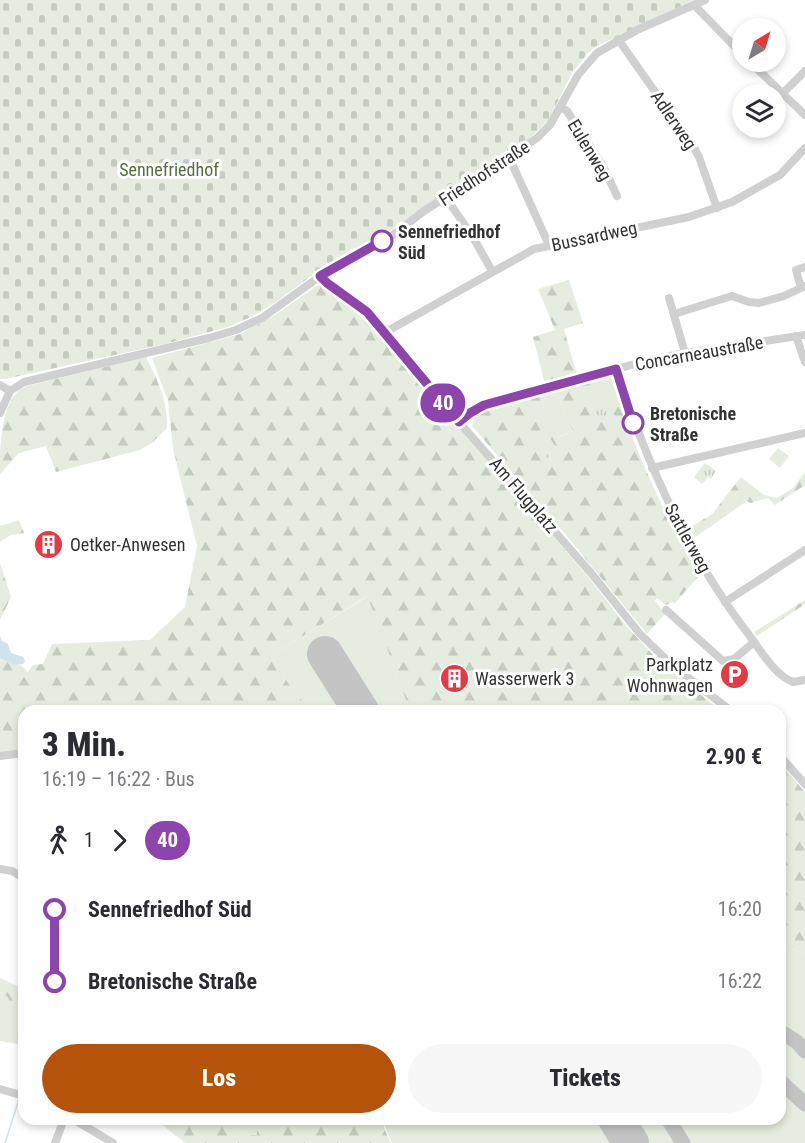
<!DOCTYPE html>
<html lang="de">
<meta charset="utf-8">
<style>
body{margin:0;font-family:"Roboto Condensed",sans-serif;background:#f7f7f7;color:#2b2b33;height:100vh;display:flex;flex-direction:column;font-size:22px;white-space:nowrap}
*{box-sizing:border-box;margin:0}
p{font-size:20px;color:#7c7c81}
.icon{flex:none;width:33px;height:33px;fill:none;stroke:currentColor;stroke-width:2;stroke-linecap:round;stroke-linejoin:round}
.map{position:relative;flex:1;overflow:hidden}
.sheet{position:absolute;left:18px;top:705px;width:768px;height:420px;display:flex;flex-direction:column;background:#fff;border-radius:18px;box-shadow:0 3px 9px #0003}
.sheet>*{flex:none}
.badge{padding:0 12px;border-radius:20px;font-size:21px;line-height:39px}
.needle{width:39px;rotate:38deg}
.controls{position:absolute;left:732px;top:18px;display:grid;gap:12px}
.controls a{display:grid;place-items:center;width:54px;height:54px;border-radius:50%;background:#fff;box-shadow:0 3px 9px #0003;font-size:30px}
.map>.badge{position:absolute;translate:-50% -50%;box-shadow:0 0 0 3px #fff}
.legs{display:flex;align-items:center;gap:9px;height:66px;padding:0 24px;font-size:20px}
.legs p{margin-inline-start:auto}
.head{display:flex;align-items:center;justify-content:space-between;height:102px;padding:0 24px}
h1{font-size:33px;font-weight:800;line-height:45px}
.primary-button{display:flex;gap:12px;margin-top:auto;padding:12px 24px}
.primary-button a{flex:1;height:69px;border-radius:36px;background:#b45309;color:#fff;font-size:24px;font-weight:800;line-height:69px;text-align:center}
.primary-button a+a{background:#f7f7f7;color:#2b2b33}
ul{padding:0 24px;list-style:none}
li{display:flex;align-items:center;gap:21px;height:72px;font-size:22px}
li i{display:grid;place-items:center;width:9px;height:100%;margin:0 8px;background:currentColor}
li i::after{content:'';width:15px;height:15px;margin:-8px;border:4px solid;border-radius:50%;background:#fff}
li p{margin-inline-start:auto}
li:first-child i{background:linear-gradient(#0000 50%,currentColor 0)}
li:last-child i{background:linear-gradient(currentColor 50%,#0000 0)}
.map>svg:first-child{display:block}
</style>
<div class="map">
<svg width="805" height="1143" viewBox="0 0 805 1143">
<defs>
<pattern id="forest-firs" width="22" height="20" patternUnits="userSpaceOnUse" patternTransform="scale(1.5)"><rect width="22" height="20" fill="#e6ecdf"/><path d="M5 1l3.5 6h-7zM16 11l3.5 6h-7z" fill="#c6cbc0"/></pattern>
<pattern id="cemetery-stones" width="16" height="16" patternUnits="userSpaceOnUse" patternTransform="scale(1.5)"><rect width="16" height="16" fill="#e6ecdf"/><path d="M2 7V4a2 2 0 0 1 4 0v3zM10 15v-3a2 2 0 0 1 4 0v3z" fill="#c6cbc0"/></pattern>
<pattern id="park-tufts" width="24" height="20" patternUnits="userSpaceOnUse" patternTransform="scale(1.5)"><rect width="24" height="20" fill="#e6ecdf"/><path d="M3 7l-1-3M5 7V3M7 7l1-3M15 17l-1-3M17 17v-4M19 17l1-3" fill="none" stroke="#c6cbc0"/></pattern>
</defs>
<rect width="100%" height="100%" fill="#fff"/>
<g fill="#e6ecdf">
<polygon points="557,394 573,431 556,438 541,401"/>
<path d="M368,596C384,634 394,673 411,711H312L294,692L271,656Z"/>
<polygon points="780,946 805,953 805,1143 392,1143 385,1127 386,1119 780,1119"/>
<polygon points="0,994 7,996 20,1008 24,1002 24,1045 0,1041"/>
<polygon points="225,1119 257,1119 257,1135 247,1135"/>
</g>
<g fill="url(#forest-firs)" fill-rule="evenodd">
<polygon points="569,280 583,323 564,329 577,375 545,384 533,337 555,330 538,289"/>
<path d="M318,285L324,286L364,315L588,577L628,628L659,661L721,711H411C394,673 384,634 367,596L271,656L294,692L312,711H24V750L0,753V660L22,666L28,672L33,665L43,664L52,644L150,640L185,607L197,546L173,449L168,401L152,358L240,334L275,315Z"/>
<path d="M146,357C158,381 168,402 167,428L152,443L140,450L56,472L46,446L19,453L0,474C0,449 0,395 27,386Z"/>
<path d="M605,377L611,378C634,447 662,513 700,575L674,604L673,602L666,605L657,598L655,601L665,614L647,634L566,535L472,426L475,417L486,410ZM557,394L573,431L557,438L541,401Z"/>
<polygon points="805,472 805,485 775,505 768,498 750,503 747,501 691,540 686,530 712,514 741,477 764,495 777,498 793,488"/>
<polygon points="19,520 24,533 11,535 0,542 0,526"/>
<polygon points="0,563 11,597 0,620"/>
<polygon points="805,600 805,604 757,636 754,632"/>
<polygon points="780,763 805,792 805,953 780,946"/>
<polygon points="0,978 24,989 24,1002 20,1008 12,1006 7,996 0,994"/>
<polygon points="155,1119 225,1119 247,1135 257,1135 257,1119 385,1119 384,1128 391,1143 185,1143"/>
</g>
<polygon fill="url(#cemetery-stones)" points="0,0 694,0 595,47 588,53 572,73 548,121 527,141 428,204 390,231 340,257 318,271 276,302 253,316 228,327 165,344 5,379 0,379"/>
<g fill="url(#park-tufts)">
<polygon points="604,386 615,418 600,422 588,391"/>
<polygon points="550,438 558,451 547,458 539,445"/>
<polygon points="778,448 789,456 780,468 769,459"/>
<polygon points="705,463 716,471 711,479 708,477 702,484 694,477"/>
</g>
<polygon fill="#cfe2ee" points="0,636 2,641 8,644 11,653 23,657 25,661 23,664 15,665 0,659"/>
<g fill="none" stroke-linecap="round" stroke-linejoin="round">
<polyline stroke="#cfe2ee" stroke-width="1.5" points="5,1143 19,1099"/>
<g stroke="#c4c4c4" stroke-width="15">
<polyline points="780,1031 797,1042 805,1051"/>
<polyline points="780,1081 805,1104"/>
<polyline points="668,1119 683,1143"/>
</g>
<g stroke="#c4c4c4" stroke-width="36">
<polyline points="325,654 361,711"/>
<polyline points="616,1119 631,1143"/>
</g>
<g stroke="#d0d0d0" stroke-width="8">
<polyline points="694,5 742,54"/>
<polyline points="618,39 693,146 699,157 717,208"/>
<polyline points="750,62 805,115"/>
<polyline points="783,93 805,71"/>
<polyline points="561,107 567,111 604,168 617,196"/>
<polyline points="509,157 549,245"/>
<polyline points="446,198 473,237 492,271"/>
<polyline points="320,276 327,283 367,312 459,422 591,573 640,634 673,666 731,711"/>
<polyline points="801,288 796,270 805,267"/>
<polyline points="669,298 685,353"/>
<polyline points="674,314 732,296 749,302 759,303 784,296 805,286"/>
<polyline points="384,333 534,249 689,217 732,202 780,175 805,148"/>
<polyline points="796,336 805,362"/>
<path d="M616,369C648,467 689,557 752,639C762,653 776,676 793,682L805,680"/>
<polyline points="0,385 10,391"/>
<polyline points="0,413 10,391 24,382 209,338 236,330 262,318 326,272 393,235 424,211 509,157 537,138 550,125 578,75 597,53 637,30 705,0"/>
<polyline points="459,422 484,405 646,361 685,353 805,335"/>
<polyline points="652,468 805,433"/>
<polyline points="725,602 805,550"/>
<polyline points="666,610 723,661 734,659 754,642"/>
<polyline points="0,756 24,753"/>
<polyline points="780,756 805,784"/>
<polyline points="0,869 12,871 24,878"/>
<polyline points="0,1089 24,1096"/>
<polyline points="73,1119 113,1143"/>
<polyline points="55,1143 64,1119"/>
</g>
</g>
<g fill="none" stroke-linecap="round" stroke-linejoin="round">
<defs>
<polyline id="line-1" points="382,241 320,276 327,283 367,312 459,422 470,413 484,405 616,369 633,423"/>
</defs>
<use href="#line-1" stroke="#fff" stroke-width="14"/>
<use href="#line-1" stroke="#8e44ad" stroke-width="9"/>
</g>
<defs>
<symbol id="building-disc" viewBox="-11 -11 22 22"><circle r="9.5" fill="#e63946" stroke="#fff"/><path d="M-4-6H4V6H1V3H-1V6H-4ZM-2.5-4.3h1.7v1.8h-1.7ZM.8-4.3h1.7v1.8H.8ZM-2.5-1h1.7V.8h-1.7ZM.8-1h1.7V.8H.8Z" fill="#fff"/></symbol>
<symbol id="parking-disc" viewBox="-11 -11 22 22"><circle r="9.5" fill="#e63946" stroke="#fff"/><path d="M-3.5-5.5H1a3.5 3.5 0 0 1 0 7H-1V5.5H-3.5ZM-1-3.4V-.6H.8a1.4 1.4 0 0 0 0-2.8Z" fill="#fff"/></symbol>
</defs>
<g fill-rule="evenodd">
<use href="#building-disc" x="32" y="528" width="33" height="33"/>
<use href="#parking-disc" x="718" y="658" width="33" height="33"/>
<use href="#building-disc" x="438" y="662" width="33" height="33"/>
</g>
<g fill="#fff" stroke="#8e44ad" stroke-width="3">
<circle cx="382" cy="241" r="10"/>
<circle cx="633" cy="423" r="10"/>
</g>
<g text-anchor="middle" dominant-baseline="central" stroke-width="6" stroke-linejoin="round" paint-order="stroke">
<g font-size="18" fill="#333" stroke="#fff">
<text transform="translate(674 120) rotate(56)">Adlerweg</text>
<text transform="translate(590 150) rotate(59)">Eulenweg</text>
<text transform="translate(484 173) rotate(-33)">Friedhofstraße</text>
<text transform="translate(594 236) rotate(-12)">Bussardweg</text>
<text transform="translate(699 353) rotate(-10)">Concarneaustraße</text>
<text transform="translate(524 495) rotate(49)">Am Flugplatz</text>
<text transform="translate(688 538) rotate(61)">Sattlerweg</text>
</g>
<g font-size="18" fill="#56703f" stroke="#fff">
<text x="169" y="169">Sennefriedhof</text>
</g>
<g font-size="18" font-weight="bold" fill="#333" stroke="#fff" text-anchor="start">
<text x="398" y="231">Sennefriedhof<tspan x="398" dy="21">Süd</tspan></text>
<text x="650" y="413">Bretonische<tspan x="650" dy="21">Straße</tspan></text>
</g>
<g font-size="18" fill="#333" stroke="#fff" text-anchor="start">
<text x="70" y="544">Oetker-Anwesen</text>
<text x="713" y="664" text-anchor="end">Parkplatz<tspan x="713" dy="21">Wohnwagen</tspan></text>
<text x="475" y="678">Wasserwerk 3</text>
</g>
</g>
</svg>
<div class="controls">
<a><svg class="needle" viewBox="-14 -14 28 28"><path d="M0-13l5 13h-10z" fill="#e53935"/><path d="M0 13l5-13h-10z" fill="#7c7c81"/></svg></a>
<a><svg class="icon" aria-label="layers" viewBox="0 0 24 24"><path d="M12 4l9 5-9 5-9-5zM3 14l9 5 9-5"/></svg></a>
</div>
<b class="badge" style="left:443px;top:403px;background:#8e44ad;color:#fff">40</b>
<section class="sheet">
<div class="head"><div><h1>3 Min.</h1><p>16:19 – 16:22 · Bus</p></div><b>2.90 €</b></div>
<div class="legs"><svg class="icon" aria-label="walk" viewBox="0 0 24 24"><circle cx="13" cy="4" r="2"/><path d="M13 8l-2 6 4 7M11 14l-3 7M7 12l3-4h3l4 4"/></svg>1<svg class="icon" aria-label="forward" viewBox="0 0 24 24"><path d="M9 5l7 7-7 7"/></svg><b class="badge" style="background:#8e44ad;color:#fff">40</b></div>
<ul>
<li><i style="color:#8e44ad"></i><b>Sennefriedhof Süd</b><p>16:20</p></li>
<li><i style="color:#8e44ad"></i><b>Bretonische Straße</b><p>16:22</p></li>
</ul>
<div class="primary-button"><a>Los</a><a>Tickets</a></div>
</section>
</div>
